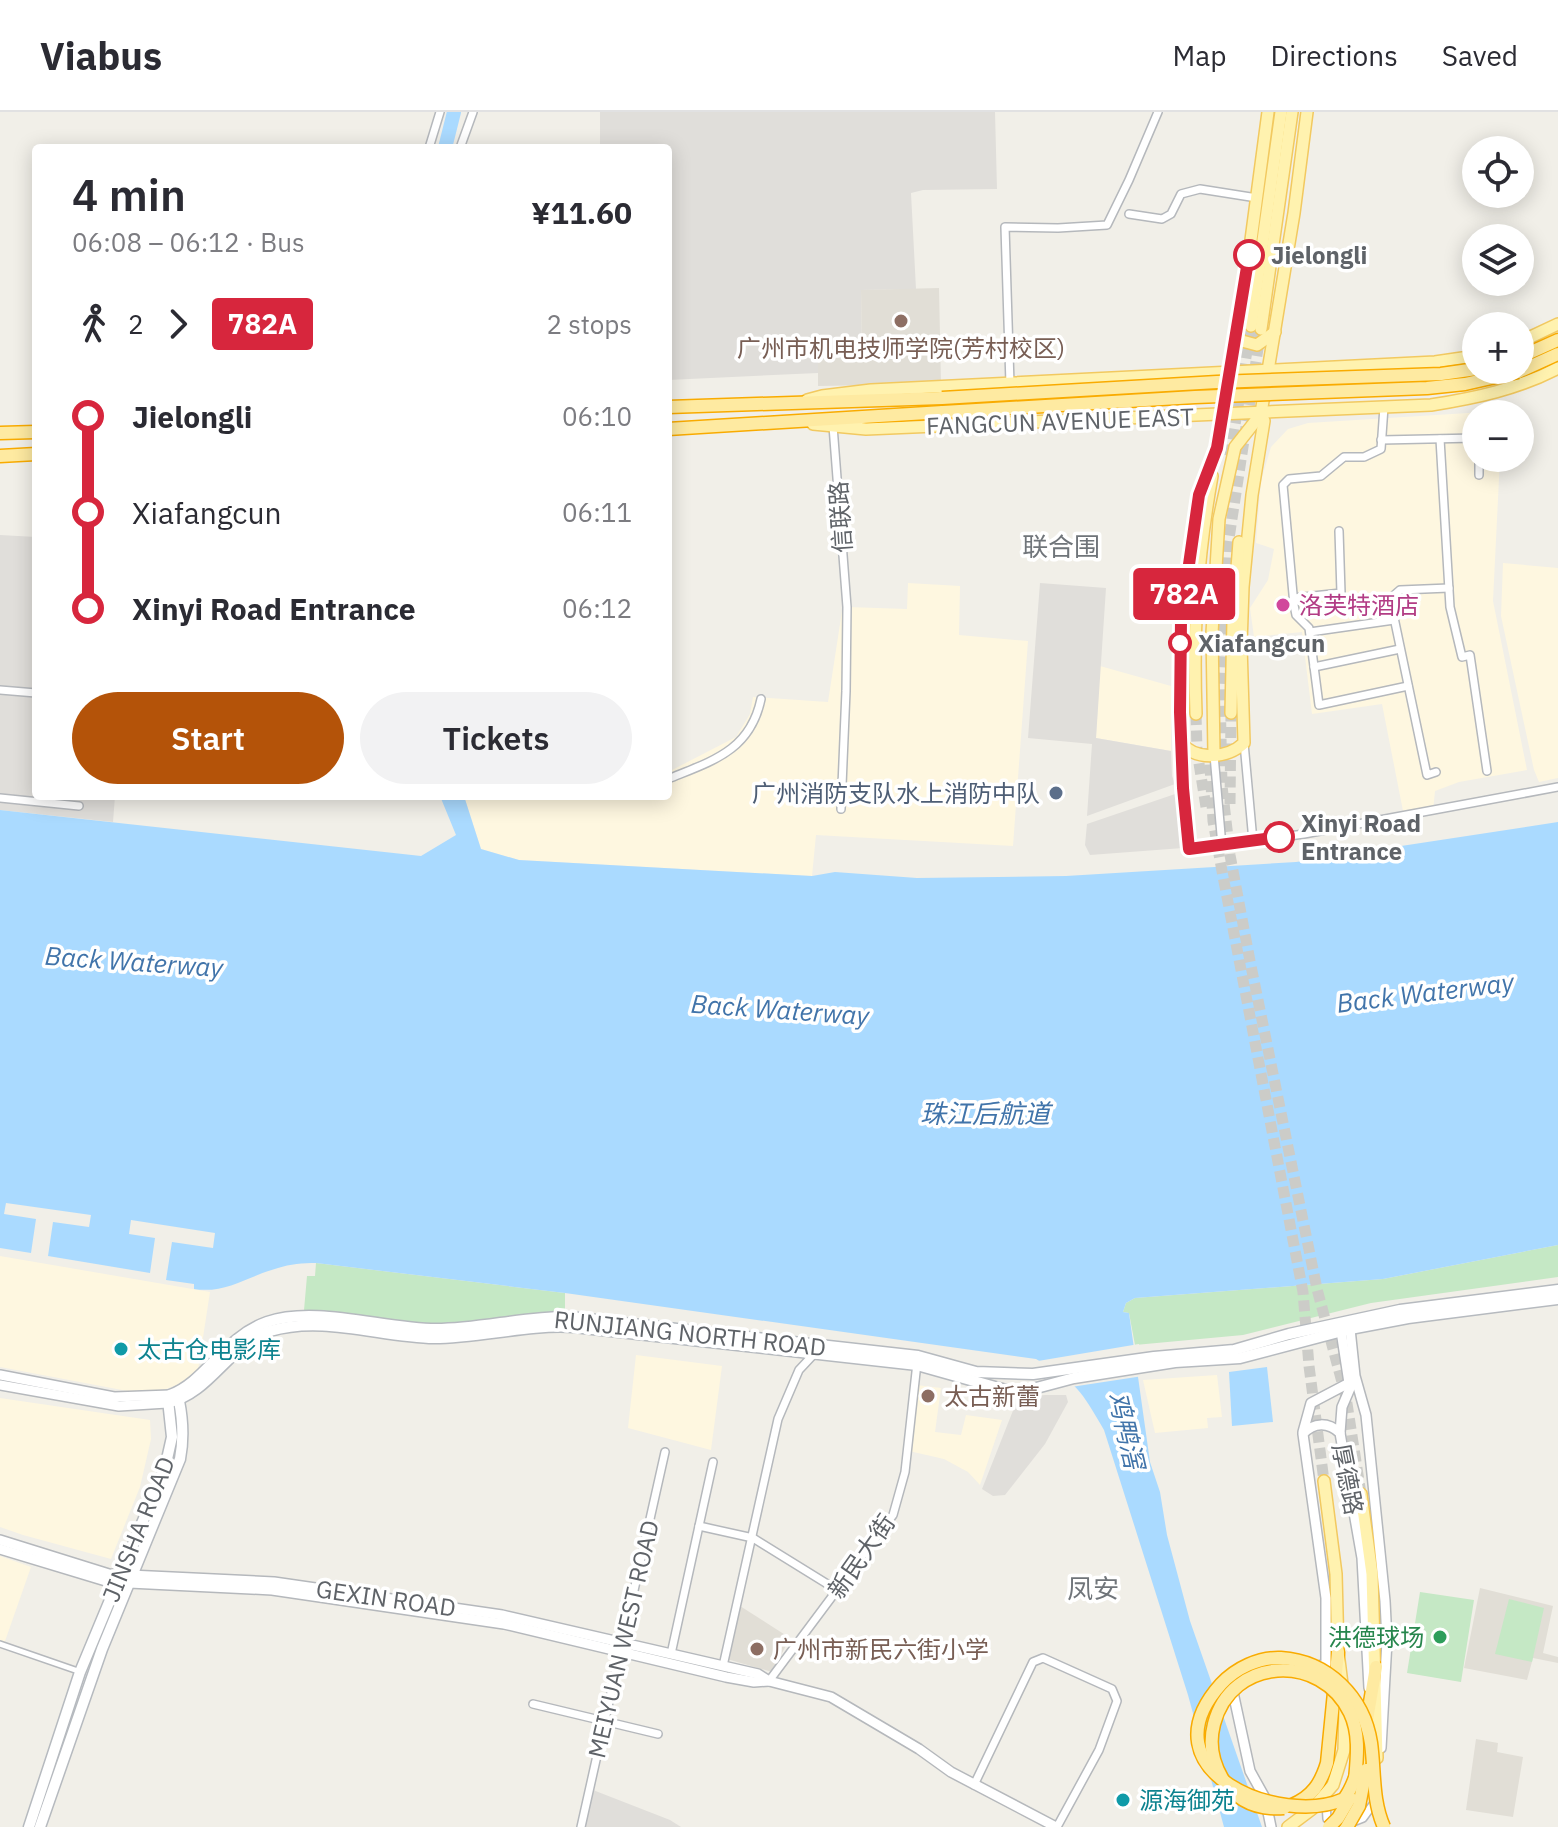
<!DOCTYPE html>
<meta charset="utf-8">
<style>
body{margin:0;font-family:"IBM Plex Sans","Noto Sans SC",sans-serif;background:#f2f2f3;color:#2b2b33;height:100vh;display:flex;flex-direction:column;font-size:30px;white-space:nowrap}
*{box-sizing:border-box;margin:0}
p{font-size:26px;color:#7c7c81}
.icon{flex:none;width:44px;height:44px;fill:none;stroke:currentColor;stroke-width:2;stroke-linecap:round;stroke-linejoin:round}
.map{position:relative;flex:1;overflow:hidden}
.details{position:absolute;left:32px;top:32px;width:640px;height:656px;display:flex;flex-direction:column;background:#fff;border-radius:8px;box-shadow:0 4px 20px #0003}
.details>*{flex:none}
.badge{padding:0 16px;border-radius:6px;font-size:28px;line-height:52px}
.tools{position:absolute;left:1462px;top:24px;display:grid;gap:16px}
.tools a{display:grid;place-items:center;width:72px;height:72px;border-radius:50%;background:#fff;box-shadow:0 4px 20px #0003;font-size:40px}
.map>.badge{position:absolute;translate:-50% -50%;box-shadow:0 0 0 4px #fff}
.legs{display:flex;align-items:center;gap:12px;height:88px;padding:0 40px;font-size:26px}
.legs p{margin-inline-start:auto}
.summary{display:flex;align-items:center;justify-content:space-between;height:136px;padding:0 40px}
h1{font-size:44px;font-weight:600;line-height:60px}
.primary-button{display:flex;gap:16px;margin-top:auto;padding:16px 40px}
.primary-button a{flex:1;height:92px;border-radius:48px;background:#b45309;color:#fff;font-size:32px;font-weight:600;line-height:92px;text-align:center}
.primary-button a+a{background:#f2f2f3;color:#2b2b33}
ul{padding:0 40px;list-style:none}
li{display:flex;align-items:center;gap:28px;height:96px;font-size:30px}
li i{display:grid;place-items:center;width:12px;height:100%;margin:0 10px;background:currentColor}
li i::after{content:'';width:20px;height:20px;margin:-10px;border:6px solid;border-radius:50%;background:#fff}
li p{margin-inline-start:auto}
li:first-child i{background:linear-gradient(#0000 50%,currentColor 0)}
li:last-child i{background:linear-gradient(currentColor 50%,#0000 0)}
header{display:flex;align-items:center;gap:48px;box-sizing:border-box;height:112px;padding:0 40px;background:#fff;border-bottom:2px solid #e1e1e2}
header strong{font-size:38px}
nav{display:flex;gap:44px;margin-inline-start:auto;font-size:28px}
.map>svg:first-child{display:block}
</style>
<header>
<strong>Viabus</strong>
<nav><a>Map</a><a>Directions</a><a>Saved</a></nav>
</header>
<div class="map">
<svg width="1558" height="1715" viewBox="0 0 1558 1715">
<rect width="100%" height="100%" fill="#f1efe8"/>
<g fill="#fef7e0">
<polygon points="1500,299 1500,302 1476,302 1476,346 1500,346 1493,489 1527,658 1459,670 1435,679 1433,699 1404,704 1382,592 1312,602 1302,520 1254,525 1250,496 1268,468 1274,437 1256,431 1261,369 1271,335 1288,317 1308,311"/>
<polygon points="1503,451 1558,456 1558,666 1539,670 1534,658 1501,504"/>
<polygon points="908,471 960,474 959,523 1028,529 1013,734 816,723 812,764 519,748 481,737 464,684 668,684 668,658 672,658 736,625 750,602 753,585 828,590 842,499 847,495 907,497"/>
<polygon points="1100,554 1171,574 1171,639 1096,626"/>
<polygon points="0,1144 210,1180 198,1258 182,1271 166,1277 138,1281 0,1255"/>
<polygon points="636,1243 722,1254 711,1338 628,1316"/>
<polygon points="1217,1263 1222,1305 1207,1306 1208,1316 1155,1321 1143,1268"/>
<polygon points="917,1273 941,1276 935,1320 961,1323 966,1303 1002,1308 980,1373 968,1360 944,1347 909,1339"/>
<polygon points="0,1286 150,1308 151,1327 140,1375 111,1447 23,1423 0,1415"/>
<polygon points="0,1444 31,1455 4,1532 0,1537"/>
</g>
<g fill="#e0deda">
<polygon points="600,0 995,0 997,77 923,78 911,81 916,177 861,178 862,240 818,241 818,261 668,268 668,36 600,36"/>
<polygon points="0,423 36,425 36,684 115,684 113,710 0,698"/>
<polygon points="1040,471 1106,476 1096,626 1171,639 1172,664 1175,672 1087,704 1092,632 1028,626"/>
<polygon points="1181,680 1183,736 1090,743 1085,733 1087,712"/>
<polygon points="1045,1283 1066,1283 1068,1290 1045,1332 1005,1383 993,1384 982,1377 1018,1286"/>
<polygon points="593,1678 670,1708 681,1715 584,1715"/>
</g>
<g fill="#e1ded6">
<polygon points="939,176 941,272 818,274 818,241 862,239 861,178"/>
<polygon points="1480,1476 1553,1494 1543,1541 1558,1545 1558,1551 1533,1546 1527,1568 1464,1556"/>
<polygon points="740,1494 790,1526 772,1560 727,1547"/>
<polygon points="1476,1627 1498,1631 1497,1640 1523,1645 1513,1705 1466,1698"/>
</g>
<g fill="#c5e8c5">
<polygon points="1558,1133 1558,1165 1371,1191 1243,1223 1135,1233 1129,1201 1123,1200 1126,1191 1135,1186 1383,1167"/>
<polygon points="316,1151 565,1181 565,1200 438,1213 304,1198 307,1164 315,1164"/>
<polygon points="1420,1480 1474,1488 1461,1570 1407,1561"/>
<polygon points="1509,1487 1544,1496 1532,1550 1495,1542"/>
</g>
<g fill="#aadaff">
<path d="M440,684H464L481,737L519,748L812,764L835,760L917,766L1066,764L1296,750L1558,710V1133L1383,1167L1135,1186L1126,1191L1123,1200L1129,1201L1150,1350L1160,1380L1167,1423L1190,1509L1262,1715H1224L1188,1583L1104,1318C1081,1278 1077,1271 1036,1247L565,1181L316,1151C303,1151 290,1152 278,1156C248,1164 226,1182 194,1177V1172L166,1168L172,1130L213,1136L215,1121L131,1108L129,1122L155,1126L150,1161L48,1144L53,1110L89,1115L91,1103L6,1091L4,1102L36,1107L31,1141L0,1136V698L421,744L456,723Z"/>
<polygon points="1267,1255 1273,1310 1232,1314 1229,1260"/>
</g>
<polygon fill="#f1efe8" points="1139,1232 1143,1264 1071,1275 1056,1263 1032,1250"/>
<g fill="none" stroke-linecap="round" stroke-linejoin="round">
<polyline stroke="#aadaff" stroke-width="14" points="445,36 454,0"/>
<g stroke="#ccccc8" stroke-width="11" stroke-dasharray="11 5.5" stroke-linecap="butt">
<polyline points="1261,217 1228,433 1220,576 1222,674 1230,743 1250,849 1317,1177 1346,1285 1361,1382"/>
<polyline points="1230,344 1251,214"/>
<polyline points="1196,602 1197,639 1206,695"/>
<polyline points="1209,636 1213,709 1222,759 1303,1180 1309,1254 1324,1369"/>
<polyline points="1230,692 1231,601"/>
</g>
<defs>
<polyline id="pedestrian" points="0,1532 78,1559"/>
<g id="minor">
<polyline points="429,36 440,0"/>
<polyline points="460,36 473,0"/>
<polyline points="1129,102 1162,107 1171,102 1181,82 1200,77 1257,86"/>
<polyline points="1010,272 1005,115 1058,116 1107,113 1129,68 1158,0"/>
<polyline points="1384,295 1381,337 1364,345 1344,345 1321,364 1289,367 1283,373 1294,493 1296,503 1309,516 1319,593 1408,574"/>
<polyline points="833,314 847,495 846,579 841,697"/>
<polyline points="1440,327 1450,495 1462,545 1470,543 1487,659"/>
<polyline points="1381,328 1476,326"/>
<polyline points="1479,363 1479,346"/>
<polyline points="1294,486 1341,481 1339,419"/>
<polyline points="1310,520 1394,508"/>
<polyline points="1314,555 1400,537"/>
<polyline points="0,578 36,581"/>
<polyline points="1244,631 1253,729"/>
<polyline points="1182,632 1189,737 1304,722 1558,675"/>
<polyline points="1214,643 1222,734"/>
<polyline points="1436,660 1427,663 1392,496 1392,485 1400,478 1449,476"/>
<path d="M668,667C712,649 750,639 761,587"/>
<polyline points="0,686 79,694"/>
<polyline points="699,1414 753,1426 837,1478"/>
<polyline points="671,1542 713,1350"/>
<polyline points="723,1554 778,1307 799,1258 814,1242"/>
<polyline points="769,1569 893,1403 905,1360 917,1251"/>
<polyline points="533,1592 658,1622"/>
<polyline points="974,1673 1033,1550 1043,1546 1112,1577 1117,1589 1099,1638 1057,1715"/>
<polyline points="1326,1690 1327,1707 1336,1711"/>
<polyline points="1348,1712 1363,1706 1374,1691"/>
<polyline points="581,1715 665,1340"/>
</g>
<g id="tertiary">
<polyline points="1345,1212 1350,1217 1355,1264 1366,1303 1385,1489 1387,1529 1381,1636"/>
<polyline points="0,1263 114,1285 170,1283"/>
<polyline points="0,1273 119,1294 167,1291"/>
<polyline points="1303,1320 1311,1291 1349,1271 1341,1219 1342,1213"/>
<polyline points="1340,1321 1342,1295 1354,1267"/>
<polyline points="0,1428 109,1462 274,1470 502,1503 758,1562 769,1569 831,1585 919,1637 951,1660 1056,1715"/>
<polyline points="0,1437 109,1470 272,1478 504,1512 726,1565 754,1570 769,1569"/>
<path d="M1314,1555L1326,1552V1486L1303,1322C1314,1310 1328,1310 1340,1321L1362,1446L1369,1576"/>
<polyline points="1260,1557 1246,1561 1231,1571 1250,1659 1265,1686 1271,1715"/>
</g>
<g id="secondary">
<path d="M170,1283C206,1270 223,1226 267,1210C316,1193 384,1217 436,1217C481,1217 525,1204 570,1205L918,1244L976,1260L1033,1262L1154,1245L1234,1238L1289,1222L1400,1198L1558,1178"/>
<path d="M167,1291C211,1281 228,1233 270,1219C322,1203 381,1225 434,1226C481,1226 527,1212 574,1215L917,1253L1013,1280L1025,1279L1074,1266L1175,1250L1240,1246L1350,1217L1408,1206L1558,1187"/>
<polyline points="29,1715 80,1560 165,1356 172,1325 168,1288"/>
<path d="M40,1715L102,1537L180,1347C184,1326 183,1309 179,1289L175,1286"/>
</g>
<g id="primary">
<polyline points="1251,214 1281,0"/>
<polyline points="1261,217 1292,0"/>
<polyline points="1237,223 1242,229 1257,233 1275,220"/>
<polyline points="1520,230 1558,212"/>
<polyline points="807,288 822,284 871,278 1435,250 1476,244"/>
<polyline points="1260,307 1294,101 1307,0"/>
<path d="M813,312L866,317L1431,293C1476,286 1518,277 1558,256"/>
<path d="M1217,336L1199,383L1185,471L1180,529L1181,630C1195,650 1228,646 1244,631L1241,533L1243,475L1252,383L1264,309L1261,302"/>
<polyline points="1216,339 1245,173 1268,0"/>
<polyline points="1231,601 1233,508 1239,430"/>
<path d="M1196,602C1193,517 1197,448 1212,364"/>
<polyline points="1214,643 1212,521 1219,407 1235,335 1261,302"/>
<polyline points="1361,1382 1372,1462 1377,1646"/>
<polyline points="1288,1715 1312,1697 1333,1673 1344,1638 1345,1596 1338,1540 1336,1462 1324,1369"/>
</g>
<g id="trunk">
<polyline points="1520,245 1558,228"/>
<polyline points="1518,260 1558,242"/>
<polyline points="668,295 942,286"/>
<polyline points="668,317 943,300"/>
<polyline points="0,321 36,320"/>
<polyline points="0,344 36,342"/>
<polyline points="1360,1649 1376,1555"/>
<path d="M1292,1693C1312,1685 1321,1671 1327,1651L1338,1540"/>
</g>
</defs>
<use href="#pedestrian" stroke="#b5b8bc" stroke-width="8"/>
<use href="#minor" stroke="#b5b8bc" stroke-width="10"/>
<use href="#tertiary" stroke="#b5b8bc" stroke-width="12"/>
<use href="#secondary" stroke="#b6babf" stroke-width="13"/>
<use href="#primary" stroke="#f2c960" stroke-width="14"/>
<use href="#trunk" stroke="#f9ab00" stroke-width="15"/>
<use href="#pedestrian" stroke="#fff" stroke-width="5"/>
<use href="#minor" stroke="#fff" stroke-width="7"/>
<use href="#tertiary" stroke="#fff" stroke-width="9"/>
<use href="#secondary" stroke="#fff" stroke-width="10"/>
<use href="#primary" stroke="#fff2af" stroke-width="11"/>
<use href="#trunk" stroke="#feeaa1" stroke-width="12"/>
<defs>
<g id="trunk-bridge">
<polyline points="942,286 1217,270 1441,262 1476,257"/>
<polyline points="943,300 1195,285 1427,276 1465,272 1518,260"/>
<path d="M1357,1660C1354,1669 1350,1679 1344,1687C1282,1715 1142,1660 1221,1572C1236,1556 1259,1545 1281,1546C1328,1549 1364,1585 1371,1631C1375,1660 1372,1688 1384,1715"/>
<path d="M1284,1696C1258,1698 1236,1689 1222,1666C1212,1649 1209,1631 1214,1612C1231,1545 1321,1540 1350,1601C1360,1622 1357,1646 1355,1668"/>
<polyline points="1329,1715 1338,1706 1350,1686"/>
<polyline points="1347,1715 1359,1694 1366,1658"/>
</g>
</defs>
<use href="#trunk-bridge" stroke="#f9ab00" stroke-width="15" stroke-linecap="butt"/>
<use href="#trunk-bridge" stroke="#feeaa1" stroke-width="12"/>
</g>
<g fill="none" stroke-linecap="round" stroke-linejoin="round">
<defs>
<polyline id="line-1" points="1249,143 1217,336 1199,383 1181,508 1180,600 1183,676 1189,737 1279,725"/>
</defs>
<use href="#line-1" stroke="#fff" stroke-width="18"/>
<use href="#line-1" stroke="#d7263d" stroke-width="12"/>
</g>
<g fill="#fff" stroke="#d7263d" stroke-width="4">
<circle cx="1249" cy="143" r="14"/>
<circle cx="1180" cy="531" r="10"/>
<circle cx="1279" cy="725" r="14"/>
</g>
<g fill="#8d6e63" stroke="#fff" stroke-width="3">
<circle cx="901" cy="209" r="8"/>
<circle cx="928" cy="1284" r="8"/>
<circle cx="757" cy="1537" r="8"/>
</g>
<circle fill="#d1479c" stroke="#fff" stroke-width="3" cx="1283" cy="493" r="8"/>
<circle fill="#5c6f8a" stroke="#fff" stroke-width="3" cx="1056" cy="681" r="8"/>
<g fill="#0f9aa8" stroke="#fff" stroke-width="3">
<circle cx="121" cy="1237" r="8"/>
<circle cx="1123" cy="1688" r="8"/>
</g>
<circle fill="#2e9e5b" stroke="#fff" stroke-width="3" cx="1440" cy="1525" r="8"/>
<g text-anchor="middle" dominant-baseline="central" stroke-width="7" stroke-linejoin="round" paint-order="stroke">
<g font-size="24" font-weight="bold" fill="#5f6368" stroke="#fff" text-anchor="start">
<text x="1271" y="143">Jielongli</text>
<text x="1198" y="531">Xiafangcun</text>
<text x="1301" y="711">Xinyi Road<tspan x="1301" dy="28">Entrance</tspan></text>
</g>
<g font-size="24" fill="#785e54" stroke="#fff" text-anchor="start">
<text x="901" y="236" text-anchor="middle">广州市机电技师学院(芳村校区)</text>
<text x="944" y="1284">太古新蕾</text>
<text x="773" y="1537">广州市新民六街小学</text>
</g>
<g font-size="24" fill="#5f6368" stroke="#fff">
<text transform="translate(1060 309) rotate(-2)">FANGCUN AVENUE EAST</text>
<text transform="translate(840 405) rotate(-94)">信联路</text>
<text transform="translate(690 1221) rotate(6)">RUNJIANG NORTH ROAD</text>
<text transform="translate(1348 1367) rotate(79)">厚德路</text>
<text transform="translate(138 1417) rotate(-68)">JINSHA ROAD</text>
<text transform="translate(861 1444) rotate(-55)">新民大街</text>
<text transform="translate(386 1486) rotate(8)">GEXIN ROAD</text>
<text transform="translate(623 1527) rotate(-77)">MEIYUAN WEST ROAD</text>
</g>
<g font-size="24" fill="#b23c85" stroke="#fff" text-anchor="start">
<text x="1299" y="493">洛芙特酒店</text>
</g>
<g font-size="24" fill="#4e5e75" stroke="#fff" text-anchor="end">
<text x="1040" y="681">广州消防支队水上消防中队</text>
</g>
<g font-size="24" fill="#0d838f" stroke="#fff" text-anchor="start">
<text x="137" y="1237">太古仓电影库</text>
<text x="1139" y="1688">源海御苑</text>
</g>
<g font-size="24" fill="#27864d" stroke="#fff" text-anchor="end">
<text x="1424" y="1525">洪德球场</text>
</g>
<g font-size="26" fill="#70757a" stroke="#fff">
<text x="1061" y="434">联合围</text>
<text x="1093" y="1476">凤安</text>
</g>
<g font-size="26" font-style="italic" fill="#4174aa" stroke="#fff">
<text transform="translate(134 849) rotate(4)">Back Waterway</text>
<text transform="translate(1425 880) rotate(-7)">Back Waterway</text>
<text transform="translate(780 897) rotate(4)">Back Waterway</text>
<text x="985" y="1001">珠江后航道</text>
<text transform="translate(1127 1318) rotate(77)">鸡鸭滘</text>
</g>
</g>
</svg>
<div class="tools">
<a><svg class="icon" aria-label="locate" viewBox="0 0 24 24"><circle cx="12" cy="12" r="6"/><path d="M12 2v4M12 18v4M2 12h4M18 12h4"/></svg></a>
<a><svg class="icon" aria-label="layers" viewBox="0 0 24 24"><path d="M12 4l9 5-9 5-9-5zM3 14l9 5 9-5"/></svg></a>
<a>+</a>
<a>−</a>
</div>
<b class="badge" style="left:1184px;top:482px;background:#d7263d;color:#fff">782A</b>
<section class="details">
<div class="summary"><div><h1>4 min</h1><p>06:08 – 06:12 · Bus</p></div><b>¥11.60</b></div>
<div class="legs"><svg class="icon" aria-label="walk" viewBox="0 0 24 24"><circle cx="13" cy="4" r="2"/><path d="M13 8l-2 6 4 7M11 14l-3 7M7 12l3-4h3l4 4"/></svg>2<svg class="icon" aria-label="forward" viewBox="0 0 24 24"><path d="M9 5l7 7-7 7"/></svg><b class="badge" style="background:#d7263d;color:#fff">782A</b><p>2 stops</p></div>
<ul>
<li><i style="color:#d7263d"></i><b>Jielongli</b><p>06:10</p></li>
<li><i style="color:#d7263d"></i><span>Xiafangcun</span><p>06:11</p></li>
<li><i style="color:#d7263d"></i><b>Xinyi Road Entrance</b><p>06:12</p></li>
</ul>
<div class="primary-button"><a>Start</a><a>Tickets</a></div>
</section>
</div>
